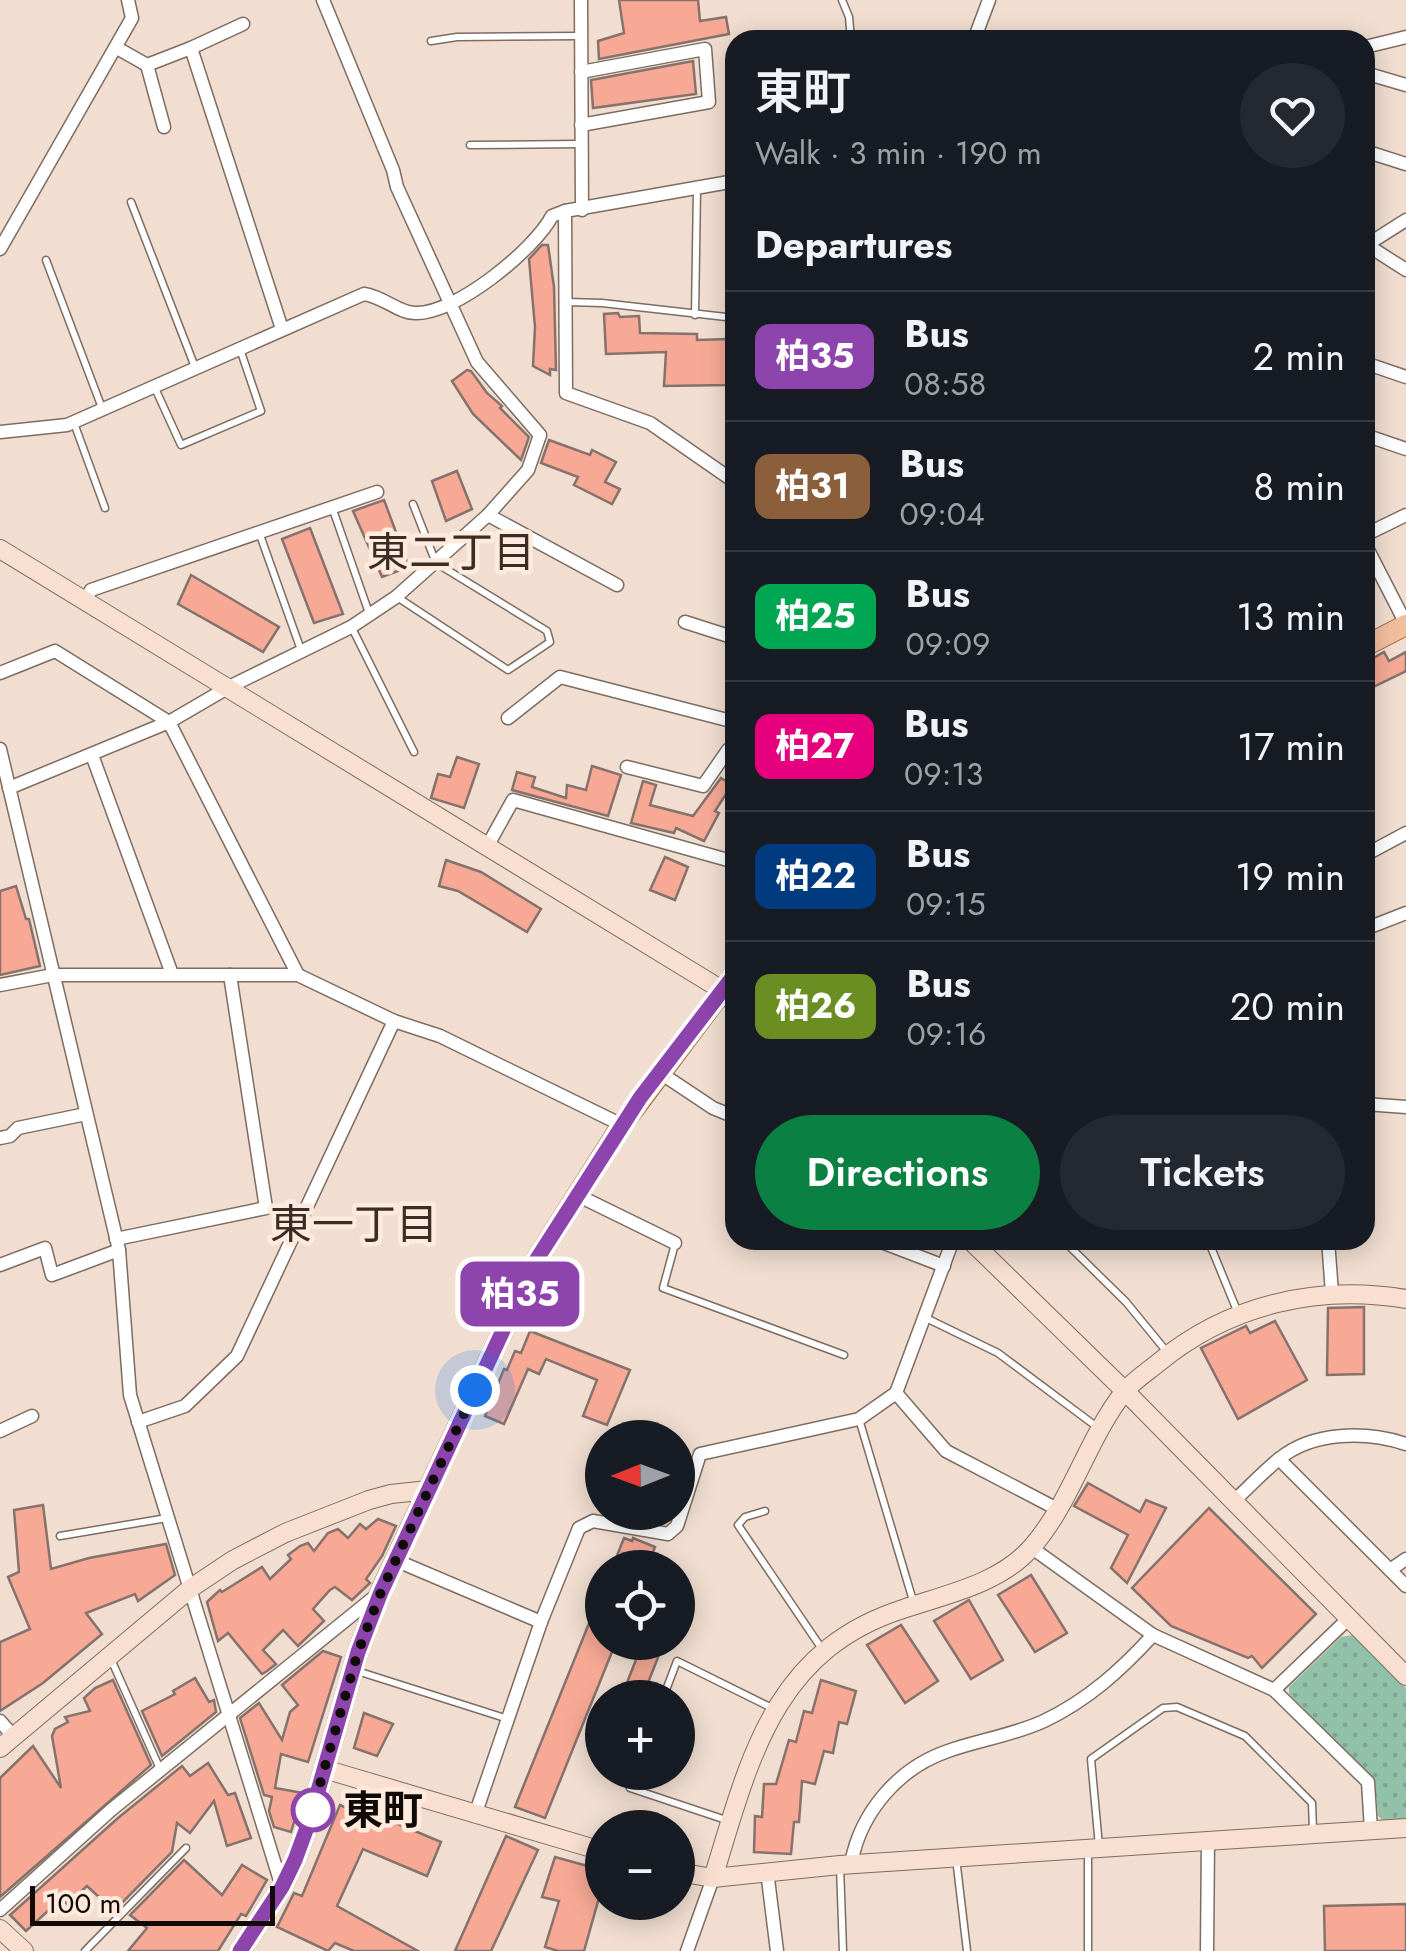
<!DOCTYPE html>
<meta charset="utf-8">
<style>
body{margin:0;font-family:Jost,"Noto Sans JP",sans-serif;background:#242831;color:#f1f3f6;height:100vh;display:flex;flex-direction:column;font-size:38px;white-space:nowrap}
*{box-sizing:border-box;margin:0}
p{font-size:32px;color:#9ea1a6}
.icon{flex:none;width:55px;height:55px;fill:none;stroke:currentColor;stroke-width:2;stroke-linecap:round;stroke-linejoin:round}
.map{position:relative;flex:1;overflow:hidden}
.details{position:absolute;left:725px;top:30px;width:650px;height:1220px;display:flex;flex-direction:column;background:#171b24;border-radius:30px;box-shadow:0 5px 25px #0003}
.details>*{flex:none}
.badge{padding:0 20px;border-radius:15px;font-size:35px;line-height:65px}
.needle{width:65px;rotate:269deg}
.controls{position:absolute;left:585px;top:1420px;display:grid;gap:20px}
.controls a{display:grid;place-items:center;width:110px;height:110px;border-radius:50%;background:#171b24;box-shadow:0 5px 25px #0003;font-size:50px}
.scale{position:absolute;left:30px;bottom:25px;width:245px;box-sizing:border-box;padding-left:10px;border:5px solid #110b07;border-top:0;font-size:28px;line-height:35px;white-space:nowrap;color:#110b07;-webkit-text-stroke:8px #feebde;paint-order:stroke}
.you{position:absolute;width:50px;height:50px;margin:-25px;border:8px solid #fff;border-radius:50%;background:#1a73e8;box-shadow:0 0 0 15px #1a73e833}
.map>.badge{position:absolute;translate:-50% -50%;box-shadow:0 0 0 5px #fff}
h2{padding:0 30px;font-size:38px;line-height:90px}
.round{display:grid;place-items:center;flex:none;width:105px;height:105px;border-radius:52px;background:#242831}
.head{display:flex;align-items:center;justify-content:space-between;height:170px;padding:0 30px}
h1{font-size:48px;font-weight:600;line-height:75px}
.primary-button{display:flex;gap:20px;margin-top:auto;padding:20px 30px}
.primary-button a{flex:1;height:115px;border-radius:60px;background:#0b8043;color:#fff;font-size:40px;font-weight:600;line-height:115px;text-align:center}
.primary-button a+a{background:#242831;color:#f1f3f6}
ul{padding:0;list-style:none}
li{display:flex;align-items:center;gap:30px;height:130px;padding:0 30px;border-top:2px solid #363941}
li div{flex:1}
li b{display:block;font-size:38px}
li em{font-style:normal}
li .badge{min-width:110px;font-weight:700;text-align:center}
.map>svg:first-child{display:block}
</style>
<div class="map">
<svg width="1406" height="1951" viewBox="0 0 1406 1951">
<defs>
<pattern id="park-dots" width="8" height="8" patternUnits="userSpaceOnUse" patternTransform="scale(2.5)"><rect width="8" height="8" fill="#91c1a9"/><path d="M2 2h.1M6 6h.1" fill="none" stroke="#7ca490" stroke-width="1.8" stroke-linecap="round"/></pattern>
</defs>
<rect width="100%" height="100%" fill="#f1ded1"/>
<polygon fill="url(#park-dots)" points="1353,1635 1406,1688 1406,1820 1385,1822 1378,1816 1375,1781 1289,1694 1289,1687 1341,1637"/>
<g fill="#f7a995" stroke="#86726c" stroke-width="2.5">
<polygon points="619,0 698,0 700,21 726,17 729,34 599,59 598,41 624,33"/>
<polygon points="693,61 696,94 593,108 591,80"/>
<polygon points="542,245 548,245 554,287 556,370 550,369 550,375 533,366 535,327 529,259"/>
<polygon points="618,313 620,317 639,316 640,333 697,334 697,340 729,339 729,385 664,386 666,352 606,354 604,314"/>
<polygon points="467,370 471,371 487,393 502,406 500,408 529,437 521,460 473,414 452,381"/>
<polygon points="549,440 590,455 592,450 616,462 605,482 620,489 612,504 574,485 578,477 541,463"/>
<polygon points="457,471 472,509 446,521 432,481"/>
<polygon points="384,500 409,567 382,577 353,511"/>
<polygon points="310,528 343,614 314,623 282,539"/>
<polygon points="191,575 279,627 263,652 178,604"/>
<polygon points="1384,652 1389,661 1406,652 1406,671 1365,691 1365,663"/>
<polygon points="457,757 479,764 464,808 431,798 438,774 450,777"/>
<polygon points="592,766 621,775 608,816 512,790 517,772 535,777 532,787 566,798 567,785 586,790"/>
<polygon points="721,778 732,785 715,811 719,813 704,841 676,828 674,833 631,823 643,781 656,785 650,805 693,816"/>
<polygon points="665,857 688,867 675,900 650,890"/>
<polygon points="446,860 481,872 541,909 527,932 458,891 439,886"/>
<polygon points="16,886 26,919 29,919 40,966 0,975 0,891"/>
<polygon points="1364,1307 1364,1374 1327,1375 1328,1308"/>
<polygon points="1275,1321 1307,1380 1238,1419 1201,1348 1246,1326 1250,1333"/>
<polygon points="530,1331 630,1370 607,1425 583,1416 597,1380 546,1359 539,1374 528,1369 504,1424 485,1416 504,1369 507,1370 515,1351 521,1353"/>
<polygon points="1088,1483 1140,1512 1146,1500 1166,1508 1127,1583 1111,1568 1128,1535 1074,1506"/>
<polygon points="43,1505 51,1569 89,1558 166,1544 175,1575 138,1601 135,1594 86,1613 102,1634 43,1683 0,1711 0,1642 30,1629 8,1577 19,1572 14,1510"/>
<polygon points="1209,1508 1316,1614 1262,1668 1252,1656 1248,1658 1171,1626 1132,1588"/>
<polygon points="378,1519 396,1526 382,1556 366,1579 370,1583 352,1600 335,1587 330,1590 313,1609 324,1621 298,1646 283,1630 263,1650 276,1664 267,1671 262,1674 228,1633 218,1641 207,1602 220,1590 222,1592 262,1567 270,1579 291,1559 288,1555 300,1546 308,1543 314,1551 328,1533 338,1529 348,1538 360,1524 366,1529"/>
<polygon points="624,1538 632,1541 633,1538 655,1547 647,1568 612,1568"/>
<polygon points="1031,1575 1067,1633 1035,1652 998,1595"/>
<polygon points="602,1591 602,1642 616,1642 545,1818 515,1807"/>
<polygon points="969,1600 1003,1660 971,1679 934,1621"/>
<polygon points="901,1625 938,1681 905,1703 867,1645"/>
<polygon points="641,1647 659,1655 642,1698 621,1698"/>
<polygon points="323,1651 341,1657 308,1762 281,1754 275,1788 303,1793 291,1832 274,1827 269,1811 272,1797 264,1795 240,1718 259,1703 282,1740 290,1712 298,1705 282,1685"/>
<polygon points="195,1678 209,1702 214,1700 216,1712 162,1756 142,1711 175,1694 173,1691"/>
<polygon points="113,1680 151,1765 0,1897 0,1778 33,1746 61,1788 52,1736 55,1729 68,1722 65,1717 90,1711 84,1698 95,1688"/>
<polygon points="821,1680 856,1691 847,1724 839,1722 833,1753 824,1751 815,1784 802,1781 799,1822 794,1822 791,1854 754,1852 755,1816 762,1817 764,1784 776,1784 789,1740 796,1742 804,1711 812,1713"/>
<polygon points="364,1713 393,1724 377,1756 354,1748"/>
<polygon points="208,1763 228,1795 235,1793 251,1838 227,1846 214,1801 190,1833 177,1823 172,1852 114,1911 87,1886 67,1904 62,1898 26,1931 10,1915 118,1818 182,1766 190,1776"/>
<polygon points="340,1805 351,1810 353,1805 441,1842 427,1876 363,1849 337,1906 418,1951 354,1951 335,1943 328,1951 277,1927 294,1893 302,1896"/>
<polygon points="506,1836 538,1850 491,1951 455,1951"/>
<polygon points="555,1857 602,1870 602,1887 584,1951 558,1951 545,1947 559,1901 542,1897"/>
<polygon points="184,1860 222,1895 242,1865 267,1880 246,1916 241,1914 218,1951 128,1951 147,1928 130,1915"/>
<polygon points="1406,1904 1406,1951 1325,1951 1324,1906"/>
</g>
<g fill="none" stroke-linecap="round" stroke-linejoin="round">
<defs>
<g id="lane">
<polyline points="842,0 849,17 851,40"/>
<polyline points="431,41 457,37 580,36"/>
<polyline points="470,145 580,144"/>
<polyline points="131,202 195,367"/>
<polyline points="46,260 102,408"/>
<polyline points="567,302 602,303 735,318"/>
<polyline points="695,315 697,189"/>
<polyline points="154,386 181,445 261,411 240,349"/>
<polyline points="74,423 105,508"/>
<polyline points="332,507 369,613"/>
<polyline points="260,535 301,650"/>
<polyline points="397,597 508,670 550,642 547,631 436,563 413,504"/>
<polyline points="352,628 414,752"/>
<polyline points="1063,1240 1126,1302 1167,1352"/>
<polyline points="1208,1240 1238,1313"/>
<polyline points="675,1244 663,1288 844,1355"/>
<polyline points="926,1318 998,1353 1097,1427"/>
<polyline points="859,1419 914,1604"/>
<polyline points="765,1511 745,1517 738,1525 822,1649"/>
<polyline points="60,1536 167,1518"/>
<polyline points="110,1657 160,1769"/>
<polyline points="354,1670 508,1719"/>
<polyline points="663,1698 677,1661 774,1709"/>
<polyline points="636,1772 630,1788 729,1821"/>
<polyline points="1099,1846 1091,1759 1163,1708 1177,1707 1245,1736 1312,1803 1313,1831"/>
<polyline points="956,1858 967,1951"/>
<polyline points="840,1866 843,1951"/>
<polyline points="85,1951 186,1848"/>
<polyline points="1088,1951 1088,1852"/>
</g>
<g id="street">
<polyline points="581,0 582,210"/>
<polyline points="243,24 191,48 282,329"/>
<polyline points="974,40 989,0"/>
<polyline points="1365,47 1406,37"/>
<polyline points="117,48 147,65 191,48"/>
<polyline points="147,65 164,127"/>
<polyline points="1365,73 1406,85"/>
<polyline points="581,125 709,102 705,49 581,72"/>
<polyline points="1365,151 1406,164"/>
<polyline points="565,211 566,393 650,423 735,482"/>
<polyline points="1367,245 1406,270"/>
<polyline points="1365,246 1406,220"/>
<polyline points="0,249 132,18 128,0"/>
<polyline points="1365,363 1406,377"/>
<path d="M0,432L67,425L364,294C384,297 399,313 415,313C455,315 535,249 552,216L565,211L735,181"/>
<polyline points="1365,435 1406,449"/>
<polyline points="488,515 617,585"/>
<polyline points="1365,535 1406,515"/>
<polyline points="1365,544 1406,624"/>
<polyline points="85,600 91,590 377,492"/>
<polyline points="685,622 735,638"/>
<polyline points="0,673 55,651 169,722 298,975"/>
<polyline points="508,718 560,677 735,722"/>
<polyline points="0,749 119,1250 130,1395 282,1887"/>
<polyline points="92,755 172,974"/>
<polyline points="627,767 703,786 728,750"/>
<polyline points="9,788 169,722 229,687 351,627 396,597 488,515 528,470 540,435 477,362 397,187 393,170 323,0"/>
<polyline points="488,845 513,800 735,862"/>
<polyline points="1365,855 1406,833"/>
<polyline points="1365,929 1406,913"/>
<polyline points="0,985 53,975 298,975 394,1021 440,1036 622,1125"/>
<polyline points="659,1072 713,1108 735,1117"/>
<polyline points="1365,1104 1406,1107"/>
<polyline points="0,1138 10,1136 18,1128 86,1114"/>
<polyline points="577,1195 675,1243"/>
<polyline points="116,1239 266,1208 230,975"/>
<polyline points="876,1240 944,1266"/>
<polyline points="1328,1240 1332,1293"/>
<polyline points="0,1265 45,1248 52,1275 119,1250"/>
<polyline points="896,1393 946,1451 1057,1509"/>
<polyline points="138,1422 185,1406 237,1356 394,1021"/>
<polyline points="0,1431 32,1416"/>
<polyline points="1279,1459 1406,1586"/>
<path d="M1233,1502C1248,1488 1263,1472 1279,1459C1313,1431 1366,1431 1406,1444"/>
<polyline points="1032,1548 1153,1635 1274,1690 1368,1782 1371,1830"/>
<polyline points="395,1560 541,1622"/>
<polyline points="1390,1570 1406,1559"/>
<polyline points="1274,1690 1348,1619"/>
<polyline points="0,1721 13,1736"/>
<polyline points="475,1815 541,1622 579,1528 593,1521 668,1534 677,1526 700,1454 859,1419 896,1393 953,1240"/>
<path d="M851,1864C860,1813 898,1768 948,1751C979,1740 1014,1735 1044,1721C1088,1700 1121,1670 1153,1635"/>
<polyline points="767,1871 777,1951"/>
<polyline points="0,1910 111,1810 378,1594"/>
<polyline points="687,1951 713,1878"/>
<polyline points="1207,1951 1208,1839"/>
</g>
<g id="secondary">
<polyline points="0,549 722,990 735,1004"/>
<polyline points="970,1240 1125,1391 1406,1676"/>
<polyline points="0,1748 191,1588 233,1560 285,1533 369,1500 391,1494 428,1490"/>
<polyline points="324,1769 602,1851"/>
<polyline points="678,1872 713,1878 840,1865 1406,1828"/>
<path d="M713,1878C749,1762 772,1651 903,1609C947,1594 999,1584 1031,1548C1071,1503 1087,1439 1124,1392C1133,1381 1147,1372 1158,1363C1228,1305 1317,1284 1406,1299"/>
<polyline points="0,1929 24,1951"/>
</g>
<g id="primary">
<polyline points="1365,646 1406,625"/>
<polyline points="240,1951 282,1887 295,1860 309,1822 358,1652 381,1591 535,1262 622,1125 735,974"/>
</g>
</defs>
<use href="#lane" stroke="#7c6c61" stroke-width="9"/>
<use href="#street" stroke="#7c6c61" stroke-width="15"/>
<use href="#secondary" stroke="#7c6c61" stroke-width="20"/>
<use href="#primary" stroke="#9d6440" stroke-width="22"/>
<use href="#lane" stroke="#fff" stroke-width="6"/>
<use href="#street" stroke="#fff" stroke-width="12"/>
<use href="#secondary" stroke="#f8dfcf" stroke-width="18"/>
<use href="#primary" stroke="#f2bf9e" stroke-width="20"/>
</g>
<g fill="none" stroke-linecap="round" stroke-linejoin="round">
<defs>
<polyline id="line" points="240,1951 282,1887 295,1860 309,1822 358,1652 381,1592 535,1262 640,1098 735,974"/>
</defs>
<use href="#line" stroke="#fff" stroke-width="22"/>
<use href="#line" stroke="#8e44ad" stroke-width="15"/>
<polyline stroke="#110b07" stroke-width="10" stroke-dasharray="0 18" points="313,1810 309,1822 358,1652 381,1592 475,1390"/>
</g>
<circle fill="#fff" stroke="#8e44ad" stroke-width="5" cx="313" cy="1810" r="20"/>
<g text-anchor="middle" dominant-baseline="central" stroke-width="9" stroke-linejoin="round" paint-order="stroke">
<g font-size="40" font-weight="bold" fill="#110b07" stroke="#feebde" text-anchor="start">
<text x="343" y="1810">東町</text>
</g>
<g font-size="42" fill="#3c2d24" stroke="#feebde">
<text x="451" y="552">東二丁目</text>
<text x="354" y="1224">東一丁目</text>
</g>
</g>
</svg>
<div class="controls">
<a><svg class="needle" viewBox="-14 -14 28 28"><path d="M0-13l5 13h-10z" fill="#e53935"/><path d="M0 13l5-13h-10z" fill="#9ea1a6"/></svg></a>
<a><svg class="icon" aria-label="locate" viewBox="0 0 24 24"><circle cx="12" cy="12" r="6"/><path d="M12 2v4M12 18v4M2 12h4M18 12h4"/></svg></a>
<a>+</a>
<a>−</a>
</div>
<div class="scale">100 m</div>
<div class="you" style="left:475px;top:1390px"></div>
<b class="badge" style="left:520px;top:1294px;background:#8e44ad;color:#fff">柏35</b>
<section class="details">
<div class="head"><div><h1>東町</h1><p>Walk · 3 min · 190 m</p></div><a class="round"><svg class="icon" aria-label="heart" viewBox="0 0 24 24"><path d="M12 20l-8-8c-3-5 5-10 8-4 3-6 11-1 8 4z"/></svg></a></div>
<h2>Departures</h2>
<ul>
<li><span class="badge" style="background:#8e44ad;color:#fff">柏35</span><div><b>Bus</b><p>08:58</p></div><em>2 min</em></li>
<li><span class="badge" style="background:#8b5e3c;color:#fff">柏31</span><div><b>Bus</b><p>09:04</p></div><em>8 min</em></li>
<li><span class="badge" style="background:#00a651;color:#fff">柏25</span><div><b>Bus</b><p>09:09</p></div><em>13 min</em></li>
<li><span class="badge" style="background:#e6007e;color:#fff">柏27</span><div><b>Bus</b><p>09:13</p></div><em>17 min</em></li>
<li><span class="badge" style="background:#003b80;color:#fff">柏22</span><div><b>Bus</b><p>09:15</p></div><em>19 min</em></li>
<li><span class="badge" style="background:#6b8e23;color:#fff">柏26</span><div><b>Bus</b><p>09:16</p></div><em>20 min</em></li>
</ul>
<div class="primary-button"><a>Directions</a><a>Tickets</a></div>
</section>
</div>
